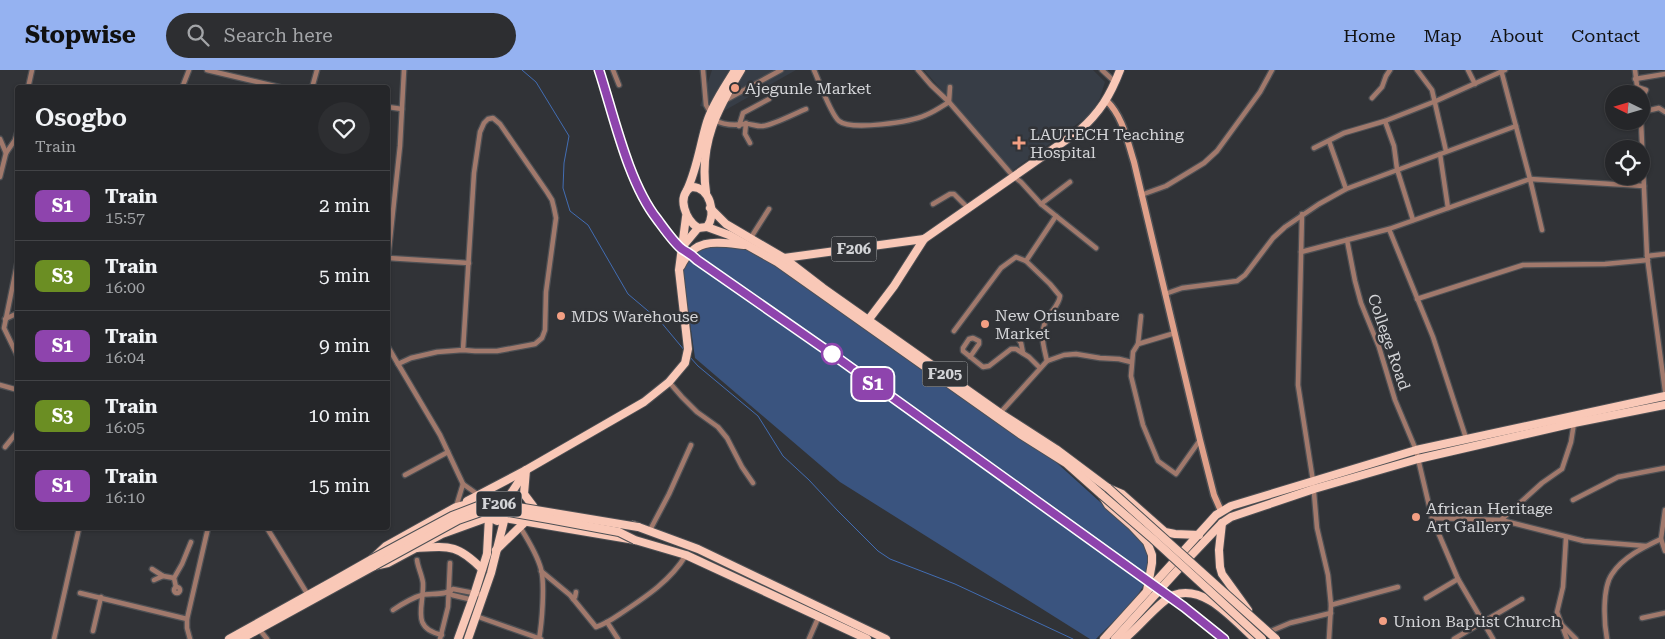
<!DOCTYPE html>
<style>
body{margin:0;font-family:"Roboto Serif",serif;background:#2d2e31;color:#f1f3f6;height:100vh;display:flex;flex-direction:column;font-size:19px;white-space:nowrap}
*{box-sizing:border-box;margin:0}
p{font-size:16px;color:#a3a5a8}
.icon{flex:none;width:28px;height:28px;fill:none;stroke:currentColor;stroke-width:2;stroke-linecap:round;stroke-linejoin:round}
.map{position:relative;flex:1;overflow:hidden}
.sheet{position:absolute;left:15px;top:15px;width:375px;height:445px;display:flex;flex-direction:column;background:#252629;border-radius:5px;box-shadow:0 1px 4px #0004,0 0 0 1px #424346}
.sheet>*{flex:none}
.badge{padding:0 10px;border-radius:8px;font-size:18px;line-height:32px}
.needle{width:32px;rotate:275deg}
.fabs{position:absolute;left:1605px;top:15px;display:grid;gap:10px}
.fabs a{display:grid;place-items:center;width:45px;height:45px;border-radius:50%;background:#252629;box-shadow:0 1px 4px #0004,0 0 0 1px #424346;font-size:25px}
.map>.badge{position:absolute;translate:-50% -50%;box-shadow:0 0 0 2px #fff}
.round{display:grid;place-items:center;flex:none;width:52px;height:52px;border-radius:26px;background:#2d2e31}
.summary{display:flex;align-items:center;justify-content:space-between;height:85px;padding:0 20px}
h1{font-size:24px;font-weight:600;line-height:38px}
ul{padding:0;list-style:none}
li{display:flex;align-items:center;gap:15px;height:70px;padding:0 20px;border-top:1px solid #424346}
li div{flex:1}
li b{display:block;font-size:19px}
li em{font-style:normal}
li .badge{min-width:55px;font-weight:700;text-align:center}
header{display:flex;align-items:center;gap:30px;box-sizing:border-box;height:70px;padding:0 25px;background:#95b2f1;color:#111}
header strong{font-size:24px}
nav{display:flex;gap:28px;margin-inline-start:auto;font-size:18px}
.search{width:350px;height:45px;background:#2d2e31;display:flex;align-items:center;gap:12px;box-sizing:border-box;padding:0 18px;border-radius:28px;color:#a3a5a8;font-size:19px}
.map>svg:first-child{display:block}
</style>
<header>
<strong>Stopwise</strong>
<div class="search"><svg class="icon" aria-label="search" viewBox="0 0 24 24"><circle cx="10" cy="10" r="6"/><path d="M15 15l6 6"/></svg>Search here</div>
<nav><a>Home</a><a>Map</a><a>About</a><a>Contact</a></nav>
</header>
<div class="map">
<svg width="1665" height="569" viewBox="0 0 1665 569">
<rect width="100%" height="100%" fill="#313337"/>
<g fill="#373d46">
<polygon points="712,0 796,0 722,42 700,36"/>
<polygon points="924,0 1093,0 1105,12 1100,28 1091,44 1012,101"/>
</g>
<path fill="#3a547f" d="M720,173L750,177L1047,384L1140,468C1144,477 1150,487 1149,498C1145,527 1115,549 1096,569H1090L840,412L695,288L681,189L691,177Z"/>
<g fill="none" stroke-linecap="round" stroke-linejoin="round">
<g stroke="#426db3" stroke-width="1">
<polyline points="522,0 536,12 569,66 564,93 563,118 570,141 588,155 628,224 660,251 685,281"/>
<polyline points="689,286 698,296 758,346 783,386 809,410 837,440 878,481 890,489 955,514 1073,569"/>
</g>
<defs>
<g id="street">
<polyline points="207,0 283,18"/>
<polyline points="613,0 619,15"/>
<polyline points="703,0 706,35 710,42"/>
<path d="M814,0C819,11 831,45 839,51C851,61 911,52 926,45C934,42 941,37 949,32L950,17"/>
<polyline points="918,0 931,15 949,32 1013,106 1021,112 1041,134 1096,178"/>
<polyline points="1102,0 1115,12"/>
<polyline points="1417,0 1432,20 1446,81"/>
<polyline points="1468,0 1475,14"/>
<polyline points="1501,0 1530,109 1542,160"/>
<polyline points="1635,0 1638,24"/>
<polyline points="1635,9 1665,4"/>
<polyline points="1637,17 1646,20 1644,24 1646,41 1659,38 1665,42"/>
<polyline points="28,18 32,0"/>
<polyline points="182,18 189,0"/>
<polyline points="312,18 317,0"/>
<polyline points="1372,28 1382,17 1386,6 1390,0"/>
<polyline points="724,31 781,0"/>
<polyline points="388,37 402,39"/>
<path d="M714,50C724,55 733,56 744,54C750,53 757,57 763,56C773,55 796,43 806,39"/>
<polyline points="1385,51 1394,76 1397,99 1413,150"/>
<polyline points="1641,51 1647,186 1665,321"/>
<polyline points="746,53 745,64 750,73"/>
<polyline points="739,56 743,43 769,29"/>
<polyline points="0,69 6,83"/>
<polyline points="1329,71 1346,119"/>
<polyline points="1314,78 1344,63 1385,51 1436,31 1505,0"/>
<polyline points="1440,84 1448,138"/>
<polyline points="0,107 6,83 15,70 18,60"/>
<polyline points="1141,125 1166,116 1204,93 1217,81 1260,22 1272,0"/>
<polyline points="933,134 950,124 954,124 969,139"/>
<polyline points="1041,134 1070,112"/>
<polyline points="1302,144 1298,315 1313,411 1317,458 1328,505 1331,535 1329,569"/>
<polyline points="1389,159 1433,267 1466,368"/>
<polyline points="750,169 769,139"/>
<polyline points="1347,170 1355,211 1361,233 1379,277 1395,330 1416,380 1432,448 1458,509 1493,569"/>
<polyline points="1301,182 1389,159 1530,109 1644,116"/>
<polyline points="1647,186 1665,184"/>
<polyline points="388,188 400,76 404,0"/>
<polyline points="388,188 469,193"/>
<polyline points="18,190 4,258 18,287"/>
<polyline points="1026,191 1056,146"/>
<polyline points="1165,224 1182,218 1237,211 1245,205 1273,168 1285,157 1319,134 1346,119 1516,56"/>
<polyline points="1417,229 1523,195 1605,194 1648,190"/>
<polyline points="5,249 18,243"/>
<path d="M954,261L1001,198L1016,187L1026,191L1050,214L1060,226C1059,234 1054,238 1050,244C1038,260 1043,274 1047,291"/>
<polyline points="1175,263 1138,274 1133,282 1131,306 1143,355 1158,391 1176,404 1200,370"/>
<polyline points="1016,266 1021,273 1023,283"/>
<polyline points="1138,274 1141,246"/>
<polyline points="388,277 440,365 463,414 487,431"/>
<polyline points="970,287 979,274 979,271 973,268 969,269 963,278 963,281 983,297 989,296 1011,279 1016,279 1029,287 1040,298"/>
<polyline points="398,294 411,288 437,282 463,280 475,281 497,281 535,274 542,268 545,260 546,222 556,148 554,138 552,130 547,122 500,54 493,48 488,49 484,53 480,62 474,103 463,280"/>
<polyline points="669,312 682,327 697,342 718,357 727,368 742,397 753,413"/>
<polyline points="0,315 18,320"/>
<polyline points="1000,343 1047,291 1064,285 1076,284 1100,288 1119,289 1131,292"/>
<polyline points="5,377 18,361"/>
<polyline points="405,405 448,382"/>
<polyline points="1573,430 1618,407 1665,398"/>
<polyline points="456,437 463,414"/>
<polyline points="1665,440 1661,469 1665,481"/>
<polyline points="1432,448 1501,450 1584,471 1646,476"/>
<polyline points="1501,450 1542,413 1562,399 1571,372 1574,353"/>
<path d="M520,457C528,470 537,484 541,499C545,514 542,553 539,569"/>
<polyline points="267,458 308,525"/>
<polyline points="650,460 669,424 691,375"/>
<polyline points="1566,468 1563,517 1557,542 1567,569"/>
<path d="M417,490C418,498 422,505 423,513C424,537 410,558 442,565"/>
<polyline points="152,499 163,506 174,508"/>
<path d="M541,501L570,525L596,557C606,554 614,548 623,542C647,526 671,510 686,485"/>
<polyline points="154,510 163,506"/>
<circle cx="177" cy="520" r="3"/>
<polyline points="176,517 174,508 182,494 191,472"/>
<polyline points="449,522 452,525 473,530"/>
<polyline points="80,523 187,549"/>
<polyline points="1426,528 1458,509"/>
<polyline points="573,529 575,527 576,522"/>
<polyline points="1331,535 1398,517"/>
<path d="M393,540C402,534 411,528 422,525C431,523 445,526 453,519L484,525"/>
<polyline points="476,546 541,569"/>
<polyline points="1642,548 1665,543"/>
<polyline points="607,552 618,569"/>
<polyline points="1563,556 1576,569"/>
<polyline points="259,559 267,569"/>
<polyline points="93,561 101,527"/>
<polyline points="1271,561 1290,553 1331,543"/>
<polyline points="54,569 79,458"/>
<polyline points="190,569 187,558 187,549 208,458"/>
<polyline points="440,569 448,537 450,493"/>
<polyline points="809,569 819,546"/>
<polyline points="1454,569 1522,529"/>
<path d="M1607,569C1604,553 1602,518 1612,504C1623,487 1644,477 1661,469"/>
</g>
<path id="secondary" d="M1107,31C1123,47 1127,70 1134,92L1200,370L1214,425L1221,441"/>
<g id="primary">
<path d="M691,117C710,116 717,144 707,157L698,158C686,150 676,127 691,117Z"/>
<path d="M687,120C697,99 700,75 707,52C713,33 725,17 735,0"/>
<path d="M706,122C699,73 717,40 741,0"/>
<polyline points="710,138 726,154 784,188 823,218 1000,343 1056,379 1108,418 1122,424 1165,462 1175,464 1199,465"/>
<polyline points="707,157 729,165 777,192 1020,364 1066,393 1102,425 1108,435 1132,456 1147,472 1152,485 1152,493 1147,521"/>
<polyline points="683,176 698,158"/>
<path d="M784,188L924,169L1079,61C1100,42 1110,26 1120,0"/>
<path d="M681,196C695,167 716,172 744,175"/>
<polyline points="866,253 894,216 924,169"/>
<polyline points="526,400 524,424 533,436"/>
<polyline points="467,431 526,400 644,332 669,312 685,293 688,279 679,200 686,147"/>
<polyline points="506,431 525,402"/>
<polyline points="1222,453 1219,480 1220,497 1222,504 1248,540"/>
<polyline points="633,455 698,479 886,569"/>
<path d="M417,478C451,476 458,475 482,499"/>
<polyline points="496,480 526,451"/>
<polyline points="229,569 335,510 372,489 386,476 456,437 471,433 488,432 497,427 514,433"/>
<polyline points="241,569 374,496 388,493 442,464 489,447 497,451 504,448 635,470 686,485 867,569"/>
<polyline points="458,569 475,522 487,484 489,447 487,444"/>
<polyline points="468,569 491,503 505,447"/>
<polyline points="1104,569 1216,445 1231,436 1416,380 1665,326"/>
<polyline points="1115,569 1184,493 1222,453 1231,447 1314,419 1418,389 1574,353 1665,335"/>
<path d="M1124,569C1138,559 1160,530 1174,525C1205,514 1234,551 1255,569"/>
</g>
</defs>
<use href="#street" stroke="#4e5054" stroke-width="7"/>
<use href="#secondary" stroke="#4e5054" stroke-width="9"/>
<use href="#primary" stroke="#4e5054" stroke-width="10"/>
<use href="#street" stroke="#a1796c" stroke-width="4.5"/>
<use href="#secondary" stroke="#dfa08a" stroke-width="6"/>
<use href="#primary" stroke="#f9c8b7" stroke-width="8"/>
<defs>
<g id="rail">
<path d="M599,0C614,46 628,112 657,149C663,157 674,173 682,179C688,183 691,183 697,190L832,284L1146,510"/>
<polyline points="1162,521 1168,526"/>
<polyline points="1173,529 1205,553 1224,569"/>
</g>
</defs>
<use href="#rail" stroke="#9c9da1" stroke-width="3"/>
<use href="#rail" stroke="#313337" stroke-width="1" stroke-dasharray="4" stroke-linecap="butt"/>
<defs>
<g id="primary-bridge">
<polyline points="1108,418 1276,569"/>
<polyline points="1102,425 1153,469 1262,569"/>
<polyline points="372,489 452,446 478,436 500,434 638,457"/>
<polyline points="374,496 458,450 481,442 502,441 549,449 619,462 635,470"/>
</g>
</defs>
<use href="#primary-bridge" stroke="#4e5054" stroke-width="10" stroke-linecap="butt"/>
<use href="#primary-bridge" stroke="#f9c8b7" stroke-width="8"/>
</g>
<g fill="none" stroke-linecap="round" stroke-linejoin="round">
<defs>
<path id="line" d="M599,0C614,46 628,112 657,149C663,157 674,173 682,179C688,183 690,183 697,190L832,284L1184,537L1224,569"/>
</defs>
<use href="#line" stroke="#fff" stroke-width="11"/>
<use href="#line" stroke="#8e44ad" stroke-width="8"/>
</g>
<g fill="#f39f83" stroke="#313337" stroke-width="2">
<circle cx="735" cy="18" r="5"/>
<path d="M1016.5 65.5h5v5h5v5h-5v5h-5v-5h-5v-5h5z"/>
<circle cx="561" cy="246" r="5"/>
<circle cx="985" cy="254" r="5"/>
<circle cx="1416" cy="447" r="5"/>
<circle cx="1383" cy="551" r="5"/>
</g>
<circle fill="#fff" stroke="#8e44ad" stroke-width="2.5" cx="832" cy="284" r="10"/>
<g text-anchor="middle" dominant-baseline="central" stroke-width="5" stroke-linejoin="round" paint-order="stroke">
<g fill="#313337" stroke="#a2a4a7" stroke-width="1">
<rect x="831.5" y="166.5" width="45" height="25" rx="4"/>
<rect x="922.5" y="291.5" width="45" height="25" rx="4"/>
<rect x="476.5" y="421.5" width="45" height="25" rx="4"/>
</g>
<g font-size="15" font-weight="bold" fill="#d3d4d7">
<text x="854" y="179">F206</text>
<text x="945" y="304">F205</text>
<text x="499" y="434">F206</text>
</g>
<g font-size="16" fill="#d3d4d7" stroke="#313337" text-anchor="start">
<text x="745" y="18">Ajegunle Market</text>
<text x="1030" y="64">LAUTECH Teaching<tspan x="1030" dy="18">Hospital</tspan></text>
<text x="995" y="245">New Orisunbare<tspan x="995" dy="18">Market</tspan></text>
<text x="571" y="246">MDS Warehouse</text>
<text x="1426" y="438">African Heritage<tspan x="1426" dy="18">Art Gallery</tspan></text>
<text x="1393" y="551">Union Baptist Church</text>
</g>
<g font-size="16" fill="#d3d4d7" stroke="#313337">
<text transform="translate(1389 272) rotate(71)">College Road</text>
</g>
</g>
</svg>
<div class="fabs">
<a><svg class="needle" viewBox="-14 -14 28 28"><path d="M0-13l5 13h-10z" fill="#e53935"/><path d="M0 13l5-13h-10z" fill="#a3a5a8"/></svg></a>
<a><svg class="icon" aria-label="locate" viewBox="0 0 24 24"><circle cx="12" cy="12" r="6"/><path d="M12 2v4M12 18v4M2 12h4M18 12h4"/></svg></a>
</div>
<b class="badge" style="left:873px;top:314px;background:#8e44ad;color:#fff">S1</b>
<section class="sheet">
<div class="summary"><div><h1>Osogbo</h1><p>Train</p></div><a class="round"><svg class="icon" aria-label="heart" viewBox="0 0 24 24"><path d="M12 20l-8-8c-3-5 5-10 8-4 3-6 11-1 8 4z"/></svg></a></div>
<ul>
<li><span class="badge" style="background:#8e44ad;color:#fff">S1</span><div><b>Train</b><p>15:57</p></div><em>2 min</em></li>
<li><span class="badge" style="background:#6b8e23;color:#fff">S3</span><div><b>Train</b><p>16:00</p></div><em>5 min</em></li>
<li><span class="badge" style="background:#8e44ad;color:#fff">S1</span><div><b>Train</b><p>16:04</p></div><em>9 min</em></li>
<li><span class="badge" style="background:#6b8e23;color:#fff">S3</span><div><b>Train</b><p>16:05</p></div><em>10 min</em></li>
<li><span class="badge" style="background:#8e44ad;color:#fff">S1</span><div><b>Train</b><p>16:10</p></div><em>15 min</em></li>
</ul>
</section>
</div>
